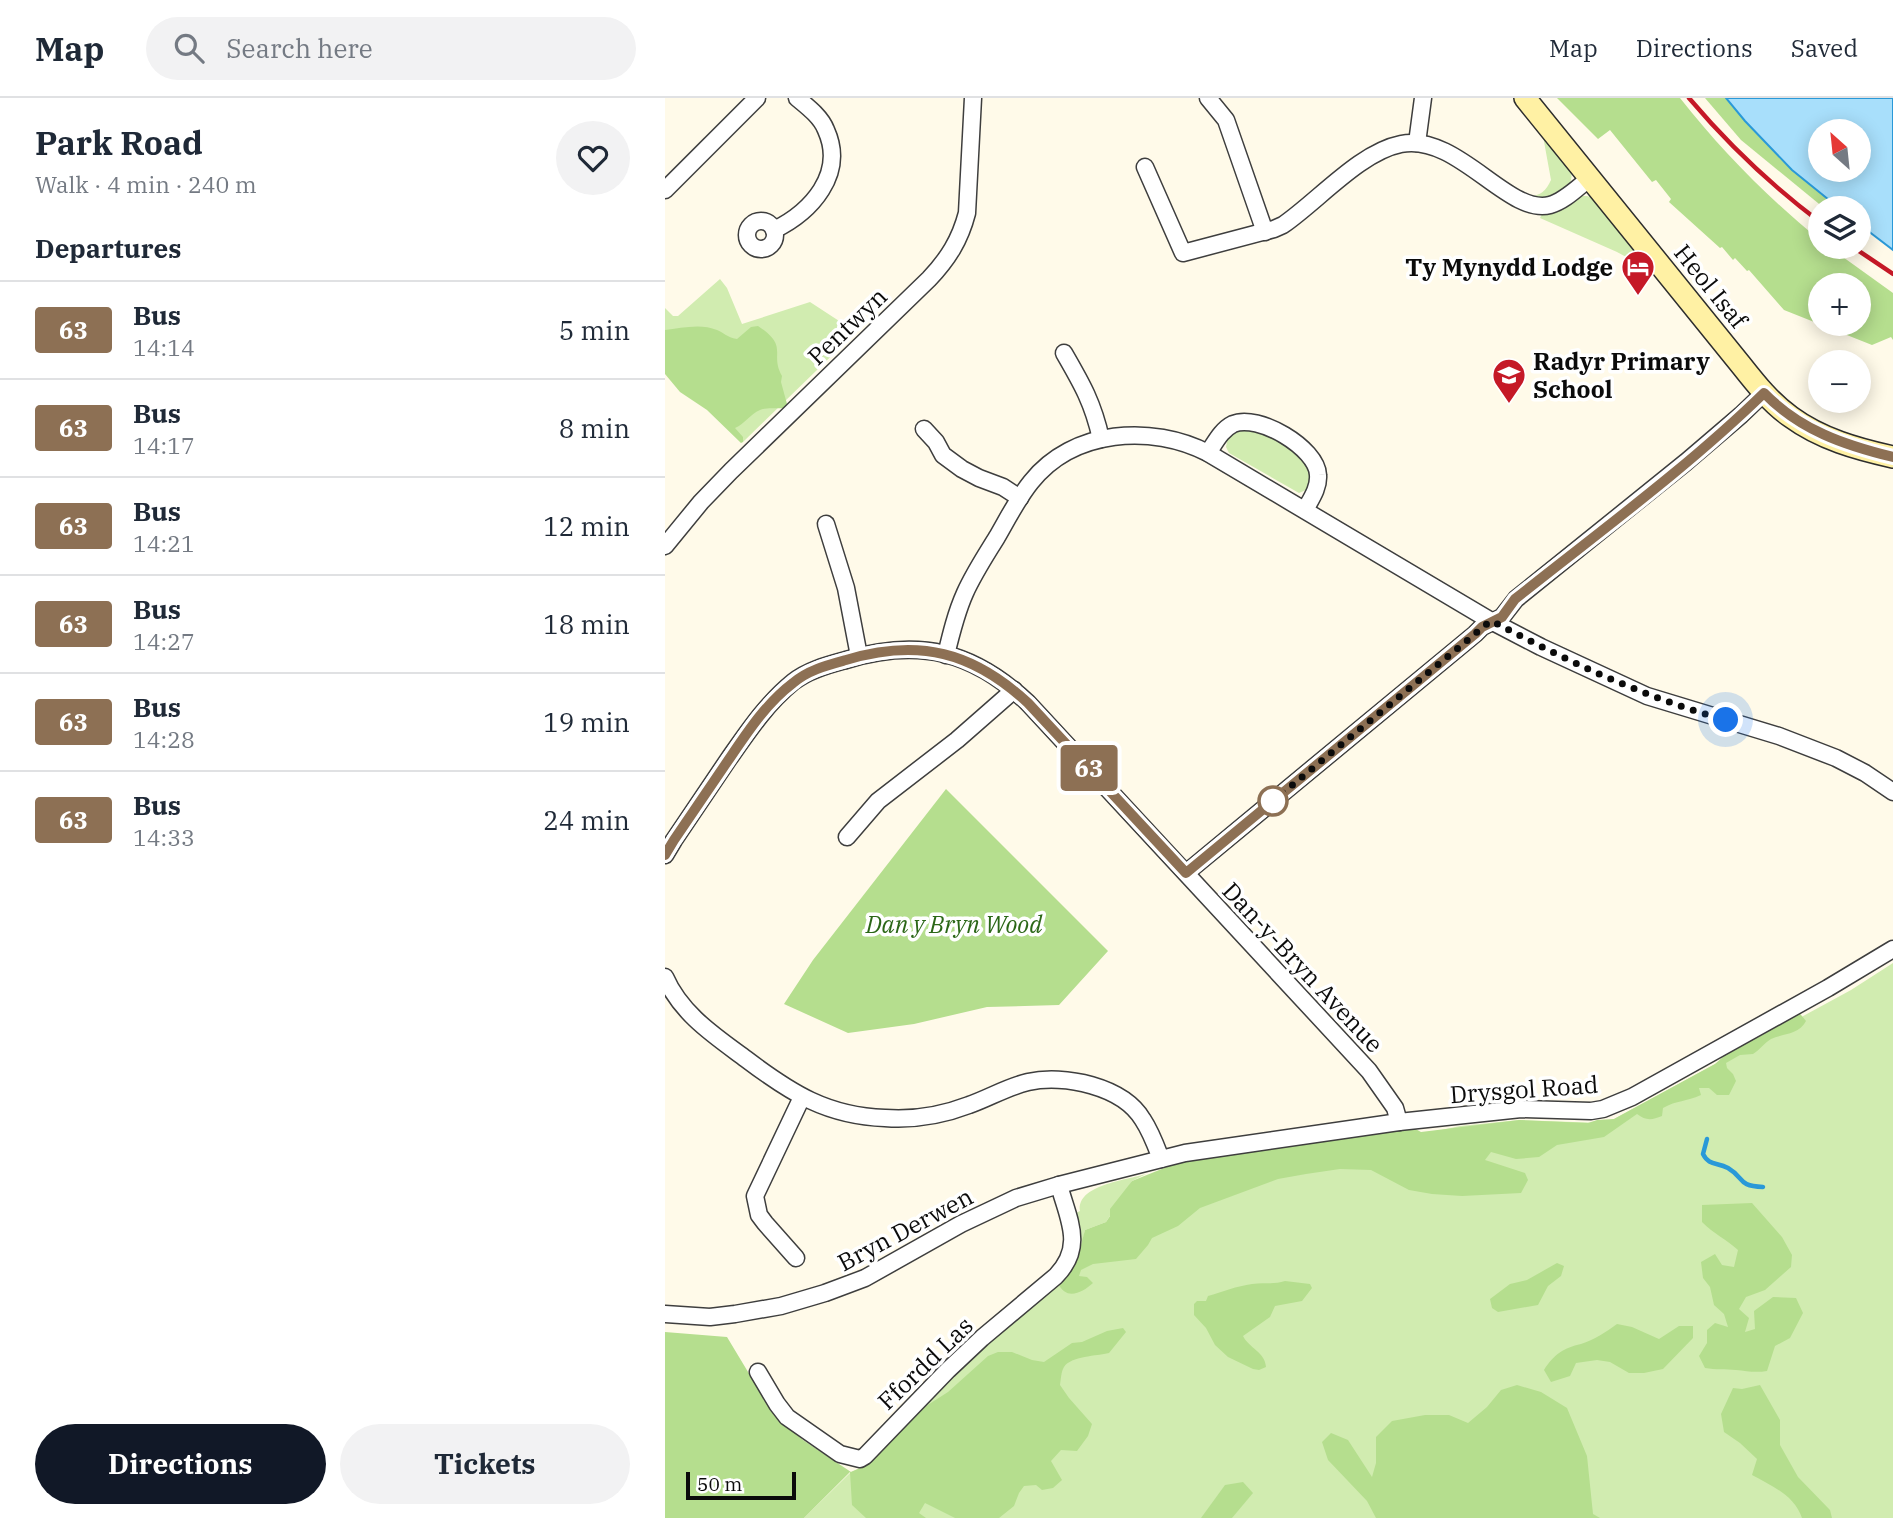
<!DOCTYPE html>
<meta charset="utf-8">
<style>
body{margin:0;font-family:"IBM Plex Serif",serif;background:#f2f2f3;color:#1f2937;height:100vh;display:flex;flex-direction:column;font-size:26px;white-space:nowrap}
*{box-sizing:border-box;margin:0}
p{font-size:23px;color:#747a83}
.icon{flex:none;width:38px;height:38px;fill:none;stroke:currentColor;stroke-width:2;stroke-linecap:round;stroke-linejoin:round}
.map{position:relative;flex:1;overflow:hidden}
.panel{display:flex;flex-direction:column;background:#fff;width:665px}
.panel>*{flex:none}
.badge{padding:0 14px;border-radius:5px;font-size:24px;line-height:46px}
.needle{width:46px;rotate:333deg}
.controls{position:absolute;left:1143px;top:21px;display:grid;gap:14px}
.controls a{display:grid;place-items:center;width:63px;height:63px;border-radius:50%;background:#fff;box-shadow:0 4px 18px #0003;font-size:35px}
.scale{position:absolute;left:21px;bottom:18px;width:110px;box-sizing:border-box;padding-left:7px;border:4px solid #0b0b0b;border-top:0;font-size:19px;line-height:24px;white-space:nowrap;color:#0b0b0b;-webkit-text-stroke:5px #fff;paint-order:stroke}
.you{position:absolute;width:35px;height:35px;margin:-18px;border:5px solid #fff;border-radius:50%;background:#1a73e8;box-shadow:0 0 0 10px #1a73e833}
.map>.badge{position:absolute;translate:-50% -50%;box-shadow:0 0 0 4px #fff}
h2{padding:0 35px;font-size:26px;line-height:63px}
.round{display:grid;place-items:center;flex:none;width:74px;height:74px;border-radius:37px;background:#f2f2f3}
.summary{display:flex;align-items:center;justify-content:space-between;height:119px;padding:0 35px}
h1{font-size:33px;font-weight:800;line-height:52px}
.cta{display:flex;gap:14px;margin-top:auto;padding:14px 35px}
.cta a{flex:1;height:80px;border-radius:42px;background:#111827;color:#fff;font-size:28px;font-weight:800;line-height:80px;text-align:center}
.cta a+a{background:#f2f2f3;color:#1f2937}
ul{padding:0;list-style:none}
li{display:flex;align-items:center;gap:21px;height:98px;padding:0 35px;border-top:2px solid #e0e1e3}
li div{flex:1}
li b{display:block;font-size:26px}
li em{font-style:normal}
li .badge{min-width:77px;font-weight:700;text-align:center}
header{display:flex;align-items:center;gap:42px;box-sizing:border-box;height:98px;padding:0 35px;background:#fff;border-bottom:2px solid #e0e1e3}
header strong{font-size:33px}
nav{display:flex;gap:38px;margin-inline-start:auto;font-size:24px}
.search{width:490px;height:63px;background:#f2f2f3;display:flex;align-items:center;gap:18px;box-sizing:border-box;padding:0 24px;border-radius:38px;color:#747a83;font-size:26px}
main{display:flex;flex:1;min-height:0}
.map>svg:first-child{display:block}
</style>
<header>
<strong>Map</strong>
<div class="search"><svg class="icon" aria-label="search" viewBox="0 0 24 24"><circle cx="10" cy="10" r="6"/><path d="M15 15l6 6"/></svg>Search here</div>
<nav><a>Map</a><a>Directions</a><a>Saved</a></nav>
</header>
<main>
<section class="panel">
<div class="summary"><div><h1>Park Road</h1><p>Walk · 4 min · 240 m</p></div><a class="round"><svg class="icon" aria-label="heart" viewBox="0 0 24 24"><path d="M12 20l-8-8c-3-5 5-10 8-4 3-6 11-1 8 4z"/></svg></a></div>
<h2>Departures</h2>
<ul>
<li><span class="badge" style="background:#8d7054;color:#fff">63</span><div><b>Bus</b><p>14:14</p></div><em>5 min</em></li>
<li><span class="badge" style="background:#8d7054;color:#fff">63</span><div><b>Bus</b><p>14:17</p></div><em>8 min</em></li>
<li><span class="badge" style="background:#8d7054;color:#fff">63</span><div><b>Bus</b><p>14:21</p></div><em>12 min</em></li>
<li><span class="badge" style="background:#8d7054;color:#fff">63</span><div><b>Bus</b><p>14:27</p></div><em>18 min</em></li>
<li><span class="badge" style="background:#8d7054;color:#fff">63</span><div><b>Bus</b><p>14:28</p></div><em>19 min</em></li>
<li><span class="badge" style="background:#8d7054;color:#fff">63</span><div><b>Bus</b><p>14:33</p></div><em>24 min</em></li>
</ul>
<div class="cta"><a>Directions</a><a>Tickets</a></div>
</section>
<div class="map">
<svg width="1228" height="1420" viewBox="0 0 1228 1420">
<rect width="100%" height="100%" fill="#fffae9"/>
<g fill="#d1ecb0">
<path d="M878,38L906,71C911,97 883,101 864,99C876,97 881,93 886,82Z"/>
<polygon points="914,98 922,98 928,100 987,173 952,154 875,120 878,114"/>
<polygon points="55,181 62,190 77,226 145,204 191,234 78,344 0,267 0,210 8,218 13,218"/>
<path d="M576,331C596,331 622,343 636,358C640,363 644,371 648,377L643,391L634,395L564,355L561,349L563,339Z"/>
<polygon points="1228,865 1228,1420 139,1420 186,1374 204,1366 288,1274 406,1172 472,1098 795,1028 855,1022 936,1025 949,1021 1186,892"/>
<path d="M481,1076L467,1083L441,1124L420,1132L417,1147L411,1115L415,1113C411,1087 462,1082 481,1076Z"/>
</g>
<g fill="#b5de8e" fill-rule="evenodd">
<path d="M892,0H1015C1056,52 1103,100 1155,142V149H1164L1228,195V242L1226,239L1207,247L1119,212L1084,172L1082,173L1070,160L1068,162L1057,149L1055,150L1004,104L1006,101L991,82L987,84L945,32L933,41ZM1155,187H1194V226H1155Z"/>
<polygon points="1040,0 1069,0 1181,110 1159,110 1076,42"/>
<path d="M93,228C125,249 104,255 117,278L116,284L122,306L120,310C112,311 102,309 95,312C85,316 80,326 70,330L78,339V344L76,345L42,312L15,294L0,276V232C16,230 36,225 52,232C60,235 61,239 72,241L86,229Z"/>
<polygon points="281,691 443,853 394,907 322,909 249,926 183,935 119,906 148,862"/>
<path d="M1132,912L1141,923C1134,937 1119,935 1106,941C1099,945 1095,952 1088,956L1075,957L1061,965L1062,970L1068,976L1071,983L1064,997H1052L1044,990H1034L1036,997C1021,1004 1012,1002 998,1010L997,1018C987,1022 981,1023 972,1016L939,1039L892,1047L874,1059L851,1061L826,1054L820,1062L860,1075L863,1082L856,1095L797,1098L767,1096L744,1092L706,1072L675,1071L641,1076L613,1081L535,1110L513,1128L487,1140L483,1147L471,1161L428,1166L416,1172L414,1178L422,1179L428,1185C417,1195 401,1203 393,1185L413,1158L420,1132L441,1124L445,1118V1111L467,1083L514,1064L534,1046L550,1041L572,1042L747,1029L756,1034L854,1022L923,1025L932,1022L949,1021L1050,966L1079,940H1092L1107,931L1113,923Z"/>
<path d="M1087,1105L1117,1139L1127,1157L1126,1169L1100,1192L1081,1199L1074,1211L1084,1220L1080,1234L1090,1231L1089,1213L1108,1199L1131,1200L1138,1215L1125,1240L1110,1248L1102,1273C1090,1275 1082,1273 1071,1272C1060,1271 1051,1272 1040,1270L1034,1258L1042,1245V1232L1050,1225L1063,1229L1059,1216L1049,1207L1045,1189L1038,1180L1036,1164L1050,1156L1057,1167L1069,1169L1073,1152C1061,1141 1049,1136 1037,1124V1107Z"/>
<polygon points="892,1165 899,1168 896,1178 883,1188 873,1207 833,1214 827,1210 825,1201 845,1186 862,1182"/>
<path d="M620,1183L645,1186L647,1190L637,1203L610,1208L605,1219L578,1238C584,1250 600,1254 601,1269L594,1272L588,1271L563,1259L550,1247L541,1230L529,1217V1206L532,1203H541L543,1198C557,1194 572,1188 587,1186C598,1184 609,1187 620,1183Z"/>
<path d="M952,1226L967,1229L994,1241L1014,1228H1028V1240L998,1271L979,1275H964L945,1264L932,1262L911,1265L905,1278L886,1284L879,1272C889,1256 899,1250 916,1246C929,1242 941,1234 952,1226Z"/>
<path d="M458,1230L461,1234L444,1255C432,1258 406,1258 399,1269C396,1274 396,1281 395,1287L404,1300L427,1326L423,1338L412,1353L396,1352L386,1363L397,1382L388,1390L377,1392L371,1387L359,1388L354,1395L349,1408L334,1420H290L260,1405L254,1415L261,1420H201L187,1407L185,1374L139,1420H0V1234L62,1239L109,1317L138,1342L186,1374L204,1366L247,1317L283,1294L323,1258L333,1254H347L367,1262L379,1264L407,1245L417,1244L442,1233Z"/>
<polygon points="852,1287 876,1294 902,1310 922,1358 928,1416 935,1420 711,1420 702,1403 663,1362 657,1344 666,1335 683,1342 707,1379 711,1365 711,1339 727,1323 760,1317 784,1317 803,1325 822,1309 836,1292"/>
<path d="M1095,1287L1115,1322V1347L1133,1379L1165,1412L1167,1420H1137C1129,1397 1107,1388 1087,1377L1092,1361L1075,1345L1059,1334L1056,1316L1068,1290L1077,1291Z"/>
<polygon points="578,1384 588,1395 567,1420 536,1420 560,1387"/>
</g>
<path fill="#a8dffb" stroke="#2a99d8" stroke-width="2" fill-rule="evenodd" d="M1061,0H1228V152L1194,126V110H1174L1127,72L1080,23ZM1155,33H1194V72H1155Z"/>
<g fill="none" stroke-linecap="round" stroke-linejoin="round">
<path stroke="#2a99d8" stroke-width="4.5" d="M1042,1041L1038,1056C1044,1068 1052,1064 1063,1070C1080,1080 1072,1088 1098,1089"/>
<defs>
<g id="minor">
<polyline points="543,0 561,22 600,134"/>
<polyline points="752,45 758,0"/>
<path d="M480,69L518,155L609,131L618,127C653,103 695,54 736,46C793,35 843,118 885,107C900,103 913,89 925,80"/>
<polyline points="0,92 92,0"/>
<circle cx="96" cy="137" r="14"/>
<path d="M109,132C146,114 181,76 161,32C156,19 143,9 132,0"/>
<path d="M399,255C417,286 428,305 436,341"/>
<polyline points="259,331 271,344 278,357 297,371 314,380 338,389 355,400"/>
<path d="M543,355C550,345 556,332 568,326C593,315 652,350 653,377C654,390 646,401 640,412"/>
<polyline points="161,426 181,490 194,558"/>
<path d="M0,448L36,404L66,373L264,181C283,161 295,142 302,115L308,0"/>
<path d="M281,557C286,536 291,515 300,495C309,475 321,457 332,439C343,420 353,400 366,384C408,331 487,326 543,355L826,523L876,549L982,598L1114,638L1171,660L1200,675L1228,694"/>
<polyline points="182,739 213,703 292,642 349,592"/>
<path d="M0,757L9,742C27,715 45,689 63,662C82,635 101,606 128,584C143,572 163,567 181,562C254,540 308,553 363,605L704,973L730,1010L734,1024"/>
<polyline points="521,775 810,536 817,529 837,519 851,501 1021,364 1076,317 1099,295"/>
<path d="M0,879C16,916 50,938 81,961C126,995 162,1018 220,1020C248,1022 278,1017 304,1007C324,1000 342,989 363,984C399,976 458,988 478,1022C486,1034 491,1048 496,1061"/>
<polyline points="131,1160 100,1125 94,1117 90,1098 137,999"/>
<polyline points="0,1216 45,1219 70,1216 116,1208 160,1195 200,1180 296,1126 351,1100 394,1087 520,1055 734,1024 856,1011 926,1013 938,1011 967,999 1163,890 1228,851"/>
<path d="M93,1274L112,1306L122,1319L175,1356L195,1361L200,1358L283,1272L317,1240L391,1178C420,1148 403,1121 394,1087"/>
</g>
<path id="secondary" d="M860,0L1076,267C1091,286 1106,305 1126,319C1156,341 1192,351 1228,359"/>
</defs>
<use href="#minor" stroke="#3e3e3e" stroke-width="19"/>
<use href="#secondary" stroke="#2d2d2d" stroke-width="24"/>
<use href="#minor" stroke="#fff" stroke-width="16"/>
<use href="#secondary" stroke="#fff1a4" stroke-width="21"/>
<g stroke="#c51927" stroke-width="4.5">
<path d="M1024,0C1063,46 1107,88 1155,124"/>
<polyline points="1188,149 1228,176"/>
</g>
</g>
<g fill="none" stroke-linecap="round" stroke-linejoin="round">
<defs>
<path id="line" d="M0,757L9,742C26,717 43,692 60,667C80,638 99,607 128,585C143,572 163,567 181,562C254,540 308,554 363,605L521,775L810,536L817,529L837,519L850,501C934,434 1022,370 1099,295C1135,332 1179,347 1228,359"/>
</defs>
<use href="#line" stroke="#fff" stroke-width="16"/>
<use href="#line" stroke="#8d7054" stroke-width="10"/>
<path stroke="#0b0b0b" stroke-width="7" stroke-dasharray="0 12.6" d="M608,703L810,536L817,529L827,523C902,563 978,599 1061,622"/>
</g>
<defs>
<symbol id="hotel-pin" viewBox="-11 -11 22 30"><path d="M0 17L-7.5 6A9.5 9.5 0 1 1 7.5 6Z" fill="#c51927" stroke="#fff"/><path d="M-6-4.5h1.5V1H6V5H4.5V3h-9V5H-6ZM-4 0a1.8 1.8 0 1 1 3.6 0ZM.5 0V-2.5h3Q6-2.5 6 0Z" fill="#fff"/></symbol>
<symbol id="school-pin" viewBox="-11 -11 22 30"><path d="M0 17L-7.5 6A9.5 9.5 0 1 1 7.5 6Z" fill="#c51927" stroke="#fff"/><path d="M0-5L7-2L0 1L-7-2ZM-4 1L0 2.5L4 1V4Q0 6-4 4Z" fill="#fff"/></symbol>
</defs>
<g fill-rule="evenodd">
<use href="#hotel-pin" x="954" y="150" width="38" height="52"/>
<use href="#school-pin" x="825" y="258" width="38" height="52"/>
</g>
<circle fill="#fff" stroke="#8d7054" stroke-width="3.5" cx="608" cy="703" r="14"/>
<g text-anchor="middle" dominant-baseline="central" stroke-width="7" stroke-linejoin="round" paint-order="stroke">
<g font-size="24" font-weight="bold" fill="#0b0b0b" stroke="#fff" text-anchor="end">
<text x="948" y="169">Ty Mynydd Lodge</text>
<text x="868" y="263" text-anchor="start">Radyr Primary<tspan x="868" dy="28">School</tspan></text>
</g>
<g font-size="24" fill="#0b0b0b" stroke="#fff">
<text transform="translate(1046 188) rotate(51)">Heol Isaf</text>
<text transform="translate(182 228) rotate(-44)">Pentwyn</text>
<text transform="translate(638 869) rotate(47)">Dan-y-Bryn Avenue</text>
<text transform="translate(859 991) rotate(-4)">Drysgol Road</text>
<text transform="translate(240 1131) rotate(-28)">Bryn Derwen</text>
<text transform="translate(260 1265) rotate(-44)">Ffordd Las</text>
</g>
<g font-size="24" font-style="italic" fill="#2b6717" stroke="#fff">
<text x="289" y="826">Dan y Bryn Wood</text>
</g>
</g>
</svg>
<div class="controls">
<a><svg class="needle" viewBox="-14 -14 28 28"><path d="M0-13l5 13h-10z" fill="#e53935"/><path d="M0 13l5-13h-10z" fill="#747a83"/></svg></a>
<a><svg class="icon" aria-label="layers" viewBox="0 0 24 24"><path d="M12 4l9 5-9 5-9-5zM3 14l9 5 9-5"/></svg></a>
<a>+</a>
<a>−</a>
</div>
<div class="scale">50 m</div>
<div class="you" style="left:1061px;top:622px"></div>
<b class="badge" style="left:424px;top:670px;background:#8d7054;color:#fff">63</b>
</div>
</main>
